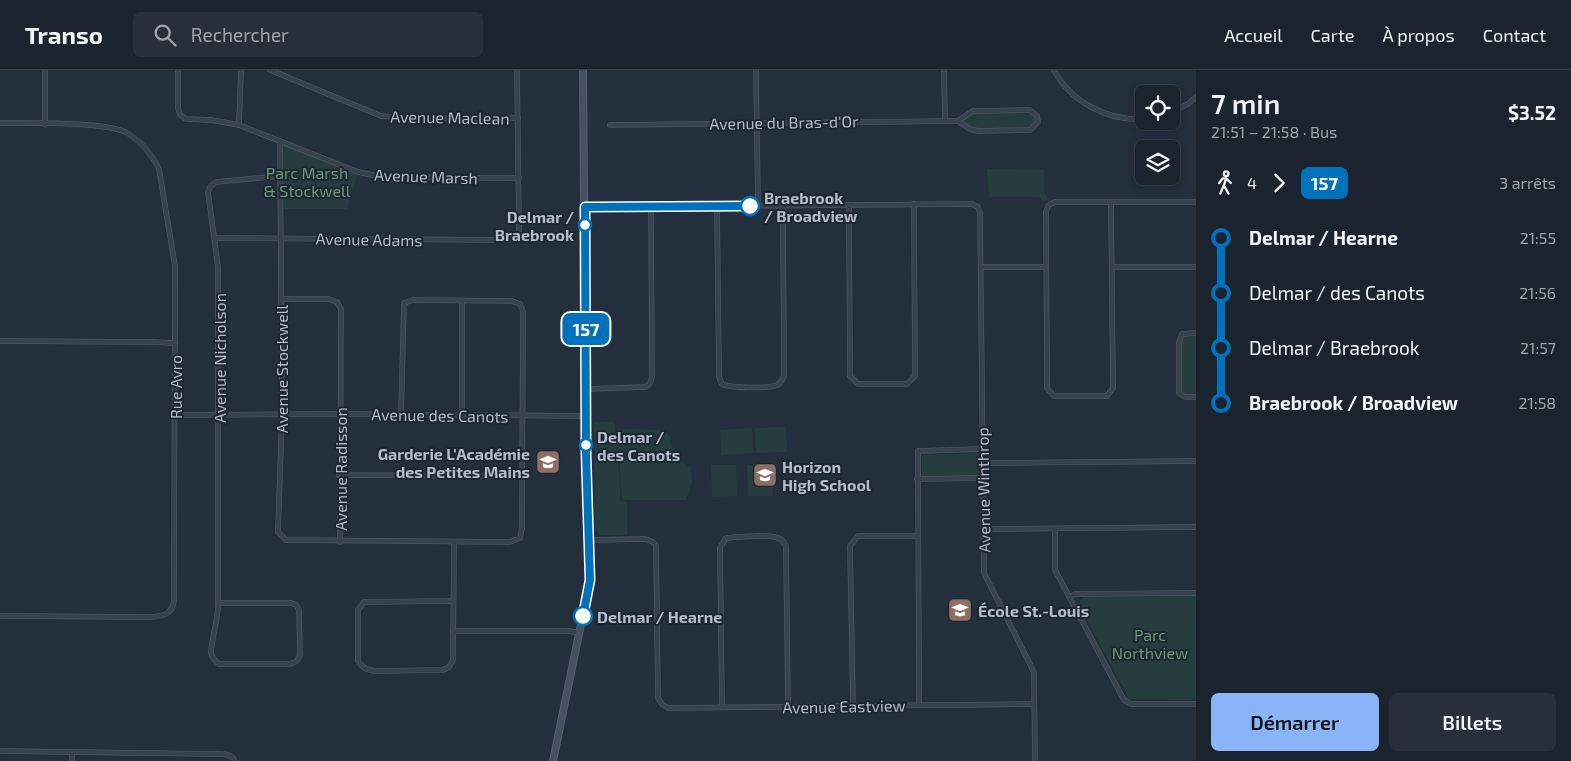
<!DOCTYPE html>
<html lang="fr">
<meta charset="utf-8">
<style>
body{margin:0;font-family:"Exo 2",sans-serif;background:#282f3a;color:#f1f3f6;height:100vh;display:flex;flex-direction:column;font-size:19px;white-space:nowrap}
*{box-sizing:border-box;margin:0}
p{font-size:16px;color:#a0a4aa}
.icon{flex:none;width:28px;height:28px;fill:none;stroke:currentColor;stroke-width:2;stroke-linecap:round;stroke-linejoin:round}
.map{position:relative;flex:1;overflow:hidden}
.details{display:flex;flex-direction:column;background:#1b232e;width:375px}
.details>*{flex:none}
.badge{padding:0 10px;border-radius:8px;font-size:18px;line-height:32px}
.buttons{position:absolute;left:1135px;top:15px;display:grid;gap:10px}
.buttons a{display:grid;place-items:center;width:45px;height:45px;border-radius:8px;background:#1b232e;box-shadow:0 2px 8px #0003,0 0 0 1px #39404a;font-size:25px}
.map>.badge{position:absolute;translate:-50% -50%;box-shadow:0 0 0 2px #fff}
.legs{display:flex;align-items:center;gap:8px;height:55px;padding:0 15px;font-size:16px}
.legs p{margin-inline-start:auto}
.head{display:flex;align-items:center;justify-content:space-between;height:85px;padding:0 15px}
h1{font-size:28px;font-weight:600;line-height:38px}
.primary-button{display:flex;gap:10px;margin-top:auto;padding:10px 15px}
.primary-button a{flex:1;height:58px;border-radius:8px;background:#8ab4f8;color:#111;font-size:20px;font-weight:600;line-height:58px;text-align:center}
.primary-button a+a{background:#282f3a;color:#f1f3f6}
ul{padding:0 15px;list-style:none}
li{display:flex;align-items:center;gap:18px;height:55px;font-size:19px}
li i{display:grid;place-items:center;width:8px;height:100%;margin:0 6px;background:currentColor}
li i::after{content:'';width:12px;height:12px;margin:-6px;border:4px solid;border-radius:50%;background:#1b232e}
li p{margin-inline-start:auto}
li:first-child i{background:linear-gradient(#0000 50%,currentColor 0)}
li:last-child i{background:linear-gradient(currentColor 50%,#0000 0)}
header{display:flex;align-items:center;gap:30px;box-sizing:border-box;height:70px;padding:0 25px;background:#1b232e;border-bottom:1px solid #39404a}
header strong{font-size:24px}
nav{display:flex;gap:28px;margin-inline-start:auto;font-size:18px}
.search{width:350px;height:45px;background:#282f3a;display:flex;align-items:center;gap:12px;box-sizing:border-box;padding:0 18px;border-radius:8px;color:#a0a4aa;font-size:19px}
main{display:flex;flex:1;min-height:0}
.map>svg:first-child{display:block}
</style>
<header>
<strong>Transo</strong>
<div class="search"><svg class="icon" aria-label="search" viewBox="0 0 24 24"><circle cx="10" cy="10" r="6"/><path d="M15 15l6 6"/></svg>Rechercher</div>
<nav><a>Accueil</a><a>Carte</a><a>À propos</a><a>Contact</a></nav>
</header>
<main>
<div class="map">
<svg width="1196" height="691" viewBox="0 0 1196 691">
<rect width="100%" height="100%" fill="#242f3e"/>
<g fill="#263c3f">
<polygon points="1009,40 1034,42 1038,52 1030,60 978,61 958,51 973,41"/>
<polygon points="280,71 358,102 347,139 280,139"/>
<polygon points="987,99 1044,100 1044,122 1048,129 1045,132 1038,127 989,127"/>
<polygon points="1196,263 1196,327 1185,327 1179,323 1180,267 1182,264"/>
<polygon points="594,352 615,352 621,431 627,431 627,465 600,465 595,460"/>
<polygon points="786,357 787,382 756,383 755,358"/>
<polygon points="752,358 753,383 721,385 720,360"/>
<polygon points="617,359 664,360 670,366 672,376 679,389 691,398 692,412 686,430 622,430"/>
<polygon points="978,383 979,407 922,407 922,385"/>
<polygon points="711,395 736,395 737,426 712,427"/>
<polygon points="747,395 772,395 773,426 748,426"/>
<polygon points="1196,526 1196,630 1129,629 1079,535 1080,530 1085,527"/>
</g>
<g fill="none" stroke-linecap="round" stroke-linejoin="round">
<defs>
<g id="street">
<polyline points="45,0 45,54"/>
<polyline points="178,0 178,38 180,45 186,49 211,50 239,55 358,102 382,107 519,108"/>
<polyline points="270,0 381,46 403,48 518,48"/>
<polyline points="756,0 758,136"/>
<polyline points="944,0 945,51"/>
<path d="M1054,0C1071,32 1107,51 1144,49"/>
<polygon points="1030,40 1037,46 1038,52 1030,60 978,61 970,59 958,51 973,41"/>
<polyline points="1171,42 1188,34 1196,27"/>
<path d="M0,53C28,53 109,51 129,64C143,73 152,85 159,99L175,196L174,531C172,544 164,546 152,547L0,546"/>
<polyline points="239,55 241,0"/>
<polyline points="610,55 958,51"/>
<polyline points="280,71 282,345 278,462 286,470 510,472 520,468 522,458 523,241 520,234 512,231 413,230 404,233 401,345"/>
<polyline points="1111,133 1113,318 1107,326 1054,326 1047,318 1046,141 1049,135 1055,132 1196,132"/>
<polyline points="849,135 850,306 858,314 907,314 915,306 914,134"/>
<path d="M717,136L719,307L722,314C730,318 768,319 777,315C781,313 782,310 784,306L783,135"/>
<polyline points="585,137 972,134 978,137 980,143 984,503 1030,594 1034,603 1035,691"/>
<polyline points="215,168 510,170 515,167 519,160 517,0"/>
<polyline points="981,197 1046,197"/>
<polyline points="1113,197 1196,197"/>
<polyline points="282,229 329,229 337,232 341,239 340,472"/>
<polyline points="1196,263 1182,264 1179,272 1179,323 1185,327 1196,327"/>
<polyline points="0,271 150,272 175,273"/>
<polyline points="587,319 646,317 650,313 652,307 651,136"/>
<polyline points="175,345 340,344 586,346"/>
<polyline points="462,346 462,231"/>
<polyline points="983,393 1196,391"/>
<polyline points="339,405 521,406"/>
<polyline points="917,409 983,408"/>
<polyline points="983,459 1196,457"/>
<polyline points="1055,459 1055,500 1124,630 1131,634 1196,634"/>
<polyline points="589,470 646,469 653,472 656,476 658,628 662,634 668,638 1034,634"/>
<polyline points="1070,527 1075,524 1196,523"/>
<polyline points="453,531 364,532 358,540 358,591 364,598 374,601 443,600 449,597 453,590 454,472"/>
<path d="M218,533H291L296,535L299,540L300,585L297,591L290,594H219C216,591 212,588 211,584C210,576 219,546 218,533V197L208,122L210,117L216,112L280,106"/>
<polyline points="453,561 569,561 580,563"/>
<polyline points="853,635 850,476 858,466 917,466"/>
<polyline points="919,635 918,381 982,379"/>
<path d="M722,637L720,478L726,468C738,467 768,464 778,468C783,469 784,473 786,476L788,636"/>
<path d="M0,681L214,684C222,684 231,683 235,691"/>
<polyline points="72,691 72,682"/>
</g>
<polyline id="secondary" points="553,691 590,510 586,368 583,0"/>
</defs>
<use href="#street" stroke="#565f6c" stroke-width="5.5"/>
<use href="#secondary" stroke="#565f6c" stroke-width="8"/>
<use href="#street" stroke="#38414e" stroke-width="4.5"/>
<use href="#secondary" stroke="#465061" stroke-width="6"/>
</g>
<g fill="none" stroke-linecap="round" stroke-linejoin="round">
<defs>
<polyline id="line-1" points="583,546 590,510 586,383 585,137 750,136"/>
</defs>
<use href="#line-1" stroke="#fff" stroke-width="11"/>
<use href="#line-1" stroke="#0072bc" stroke-width="8"/>
</g>
<defs>
<symbol id="school-square" viewBox="-11 -11 22 22"><rect x="-9" y="-9" width="18" height="18" rx="4" fill="#8d6e63" stroke="#1d2633"/><path d="M0-5L7-2L0 1L-7-2ZM-4 1L0 2.5L4 1V4Q0 6-4 4Z" fill="#fff"/></symbol>
</defs>
<g fill-rule="evenodd">
<use href="#school-square" x="534" y="378" width="28" height="28"/>
<use href="#school-square" x="751" y="391" width="28" height="28"/>
<use href="#school-square" x="946" y="526" width="28" height="28"/>
</g>
<g fill="#fff" stroke="#0072bc" stroke-width="2.5">
<circle cx="750" cy="136" r="9"/>
<circle cx="585" cy="155" r="6"/>
<circle cx="586" cy="375" r="6"/>
<circle cx="583" cy="546" r="9"/>
</g>
<g text-anchor="middle" dominant-baseline="central" stroke-width="4" stroke-linejoin="round" paint-order="stroke">
<g font-size="16" fill="#b4bcc9" stroke="#1d2633">
<text transform="translate(450 47) rotate(1)">Avenue Maclean</text>
<text transform="translate(784 52) rotate(-1)">Avenue du Bras-d'Or</text>
<text transform="translate(426 106) rotate(2)">Avenue Marsh</text>
<text transform="translate(369 169) rotate(1)">Avenue Adams</text>
<text transform="translate(219 288) rotate(-90)">Avenue Nicholson</text>
<text transform="translate(281 299) rotate(-90)">Avenue Stockwell</text>
<text transform="translate(175 317) rotate(-90)">Rue Avro</text>
<text transform="translate(440 345) rotate(1)">Avenue des Canots</text>
<text transform="translate(340 399) rotate(-90)">Avenue Radisson</text>
<text transform="translate(983 420) rotate(-91)">Avenue Winthrop</text>
<text transform="translate(844 636) rotate(-1)">Avenue Eastview</text>
</g>
<g font-size="16" fill="#6b9a76" stroke="#1d2633">
<text x="307" y="102">Parc Marsh<tspan x="307" dy="18">&amp; Stockwell</tspan></text>
<text x="1150" y="564">Parc<tspan x="1150" dy="18">Northview</tspan></text>
</g>
<g font-size="16" font-weight="bold" fill="#b4bcc9" stroke="#1d2633" text-anchor="start">
<text x="764" y="127">Braebrook<tspan x="764" dy="18">/ Broadview</tspan></text>
<text x="574" y="146" text-anchor="end">Delmar /<tspan x="574" dy="18">Braebrook</tspan></text>
<text x="597" y="366">Delmar /<tspan x="597" dy="18">des Canots</tspan></text>
<text x="597" y="546">Delmar / Hearne</text>
</g>
<g font-size="16" font-weight="bold" fill="#b4bcc9" stroke="#1d2633" text-anchor="start">
<text x="530" y="383" text-anchor="end">Garderie L'Académie<tspan x="530" dy="18">des Petites Mains</tspan></text>
<text x="782" y="396">Horizon<tspan x="782" dy="18">High School</tspan></text>
<text x="978" y="540">École St.-Louis</text>
</g>
</g>
</svg>
<div class="buttons">
<a><svg class="icon" aria-label="locate" viewBox="0 0 24 24"><circle cx="12" cy="12" r="6"/><path d="M12 2v4M12 18v4M2 12h4M18 12h4"/></svg></a>
<a><svg class="icon" aria-label="layers" viewBox="0 0 24 24"><path d="M12 4l9 5-9 5-9-5zM3 14l9 5 9-5"/></svg></a>
</div>
<b class="badge" style="left:586px;top:259px;background:#0072bc;color:#fff">157</b>
</div>
<section class="details">
<div class="head"><div><h1>7 min</h1><p>21:51 – 21:58 · Bus</p></div><b>$3.52</b></div>
<div class="legs"><svg class="icon" aria-label="walk" viewBox="0 0 24 24"><circle cx="13" cy="4" r="2"/><path d="M13 8l-2 6 4 7M11 14l-3 7M7 12l3-4h3l4 4"/></svg>4<svg class="icon" aria-label="forward" viewBox="0 0 24 24"><path d="M9 5l7 7-7 7"/></svg><b class="badge" style="background:#0072bc;color:#fff">157</b><p>3 arrêts</p></div>
<ul>
<li><i style="color:#0072bc"></i><b>Delmar / Hearne</b><p>21:55</p></li>
<li><i style="color:#0072bc"></i><span>Delmar / des Canots</span><p>21:56</p></li>
<li><i style="color:#0072bc"></i><span>Delmar / Braebrook</span><p>21:57</p></li>
<li><i style="color:#0072bc"></i><b>Braebrook / Broadview</b><p>21:58</p></li>
</ul>
<div class="primary-button"><a>Démarrer</a><a>Billets</a></div>
</section>
</main>
